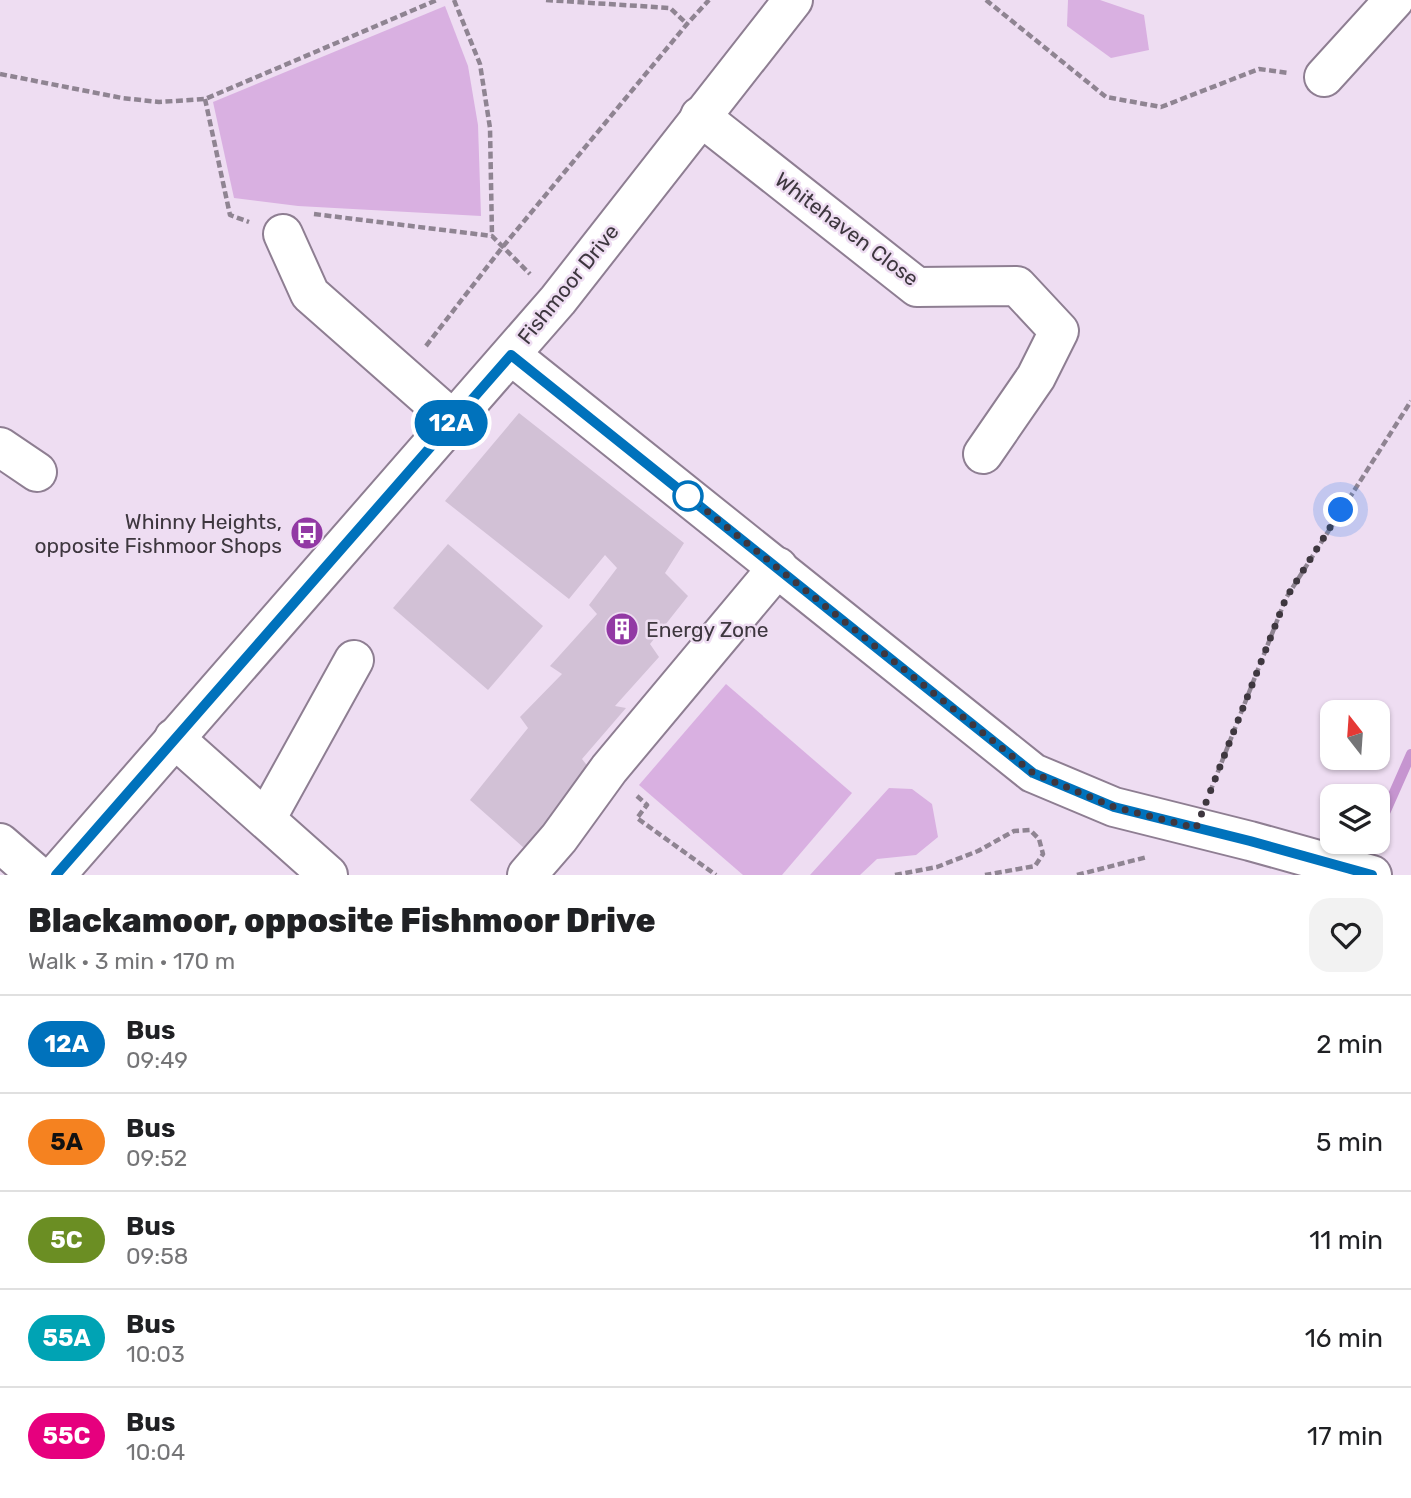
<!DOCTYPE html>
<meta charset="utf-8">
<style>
body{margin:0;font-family:Rubik,sans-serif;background:#f2f2f2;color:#202124;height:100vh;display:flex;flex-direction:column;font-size:26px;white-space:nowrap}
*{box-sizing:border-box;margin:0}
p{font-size:23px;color:#757577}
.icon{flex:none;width:38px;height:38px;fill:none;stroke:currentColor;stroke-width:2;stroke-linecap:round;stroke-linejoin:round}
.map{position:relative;height:875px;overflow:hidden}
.sheet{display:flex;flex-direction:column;background:#fff;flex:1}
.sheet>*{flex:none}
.badge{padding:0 14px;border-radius:23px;font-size:24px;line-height:46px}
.needle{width:46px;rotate:343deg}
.tools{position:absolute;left:1320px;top:700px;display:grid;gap:14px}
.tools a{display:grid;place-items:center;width:70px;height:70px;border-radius:14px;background:#fff;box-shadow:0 2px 5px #0004;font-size:35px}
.you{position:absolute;width:35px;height:35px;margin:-18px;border:5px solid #fff;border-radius:50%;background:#1a73e8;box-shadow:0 0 0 10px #1a73e833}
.map>.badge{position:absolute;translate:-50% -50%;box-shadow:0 0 0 4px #fff}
.round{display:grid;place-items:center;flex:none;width:74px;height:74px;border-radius:21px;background:#f2f2f2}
.headline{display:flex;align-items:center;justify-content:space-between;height:119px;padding:0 28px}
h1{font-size:33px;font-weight:800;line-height:52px}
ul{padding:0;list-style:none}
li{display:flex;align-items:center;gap:21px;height:98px;padding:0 28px;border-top:2px solid #e0e0e0}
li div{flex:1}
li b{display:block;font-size:26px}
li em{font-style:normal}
li .badge{min-width:77px;font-weight:700;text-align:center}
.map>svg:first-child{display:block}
</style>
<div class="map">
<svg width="1411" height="875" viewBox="0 0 1411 875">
<rect width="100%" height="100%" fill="#eeddf2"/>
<g fill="#d9b0e1">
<polygon points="1068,0 1100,0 1144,15 1149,50 1111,58 1067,26"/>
<polygon points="445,6 468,66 478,125 481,216 298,206 234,198 213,102"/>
<polygon points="726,684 852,793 782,875 743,875 639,785"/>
<polygon points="889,788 912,789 932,804 938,837 916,855 877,859 860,875 810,875"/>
</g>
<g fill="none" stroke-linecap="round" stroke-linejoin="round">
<g stroke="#c695d0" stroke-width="10">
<polyline points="1377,831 1411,754"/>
<polyline points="1362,865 1372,842"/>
</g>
</g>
<g fill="#d2c1d6">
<polygon points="519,413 684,543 665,573 688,596 650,644 659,657 615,706 626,708 582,759 593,773 524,848 470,800 528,728 520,717 562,674 550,666 597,614 589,605 617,568 605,555 569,599 445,501"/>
<polygon points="448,544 543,626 488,690 393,608"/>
</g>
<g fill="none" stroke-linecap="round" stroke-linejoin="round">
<defs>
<g id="minor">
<polyline points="1324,77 1394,0"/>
<polyline points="700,116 917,287 1017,286 1059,331 1036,377 983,454"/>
<polyline points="283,234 310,294 453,420"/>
<polyline points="511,355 1033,773 1114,807 1250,841 1372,875"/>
<polyline points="0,447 37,472"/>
<polyline points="174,738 328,875"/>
<polyline points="266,819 354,660"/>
<polyline points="0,843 37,875"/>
<polyline points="56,875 558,300 793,0"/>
<polyline points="527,875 559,838 609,769 778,567"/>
</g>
</defs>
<use href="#minor" stroke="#8e7e92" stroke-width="42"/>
<g stroke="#8f8492" stroke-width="4.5" stroke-dasharray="7 3.5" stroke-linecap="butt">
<polyline points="454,0 480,64 490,128 492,236"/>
<polyline points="546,0 670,8 687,24"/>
<polyline points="986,0 1106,97 1161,107 1259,69 1289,73"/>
<polyline points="0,74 122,98 159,102 205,99 437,0"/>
<polyline points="205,99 230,215 249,222"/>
<polyline points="314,214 492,236 530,274"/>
<polyline points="426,346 501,249 687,24 709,0"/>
<polyline points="1210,792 1286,598 1411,401"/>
<polyline points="637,796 647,805 637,818 716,875"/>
<polyline points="895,875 937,867 978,851 1014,831 1030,830 1039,839 1043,854 1035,866 985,875"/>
<polyline points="1077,875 1147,857"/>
</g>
<use href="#minor" stroke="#fff" stroke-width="38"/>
</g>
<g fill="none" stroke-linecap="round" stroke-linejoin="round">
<defs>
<polyline id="line" points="56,875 511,355 1033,773 1114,807 1250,841 1372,875"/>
</defs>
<use href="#line" stroke="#fff" stroke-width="16"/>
<use href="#line" stroke="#0072bc" stroke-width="10"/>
<polyline stroke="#3e373f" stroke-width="7" stroke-dasharray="0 12.6" points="688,496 1033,773 1114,807 1196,828 1286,598 1341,510"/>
</g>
<defs>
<symbol id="bus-disc" viewBox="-11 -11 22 22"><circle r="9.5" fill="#9239a4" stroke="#eeddf2"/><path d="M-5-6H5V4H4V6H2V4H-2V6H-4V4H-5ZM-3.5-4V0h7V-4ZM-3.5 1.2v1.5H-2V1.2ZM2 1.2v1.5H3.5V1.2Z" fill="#fff"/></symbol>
<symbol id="building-disc" viewBox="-11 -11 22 22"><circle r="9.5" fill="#9239a4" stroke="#eeddf2"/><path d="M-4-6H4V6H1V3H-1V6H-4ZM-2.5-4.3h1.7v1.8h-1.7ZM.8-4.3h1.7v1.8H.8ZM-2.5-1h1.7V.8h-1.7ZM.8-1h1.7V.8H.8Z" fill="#fff"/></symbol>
</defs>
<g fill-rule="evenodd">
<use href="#bus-disc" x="288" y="514" width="38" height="38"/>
<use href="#building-disc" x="603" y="610" width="38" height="38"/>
</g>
<circle fill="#fff" stroke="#0072bc" stroke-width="3.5" cx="688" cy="496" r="14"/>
<g text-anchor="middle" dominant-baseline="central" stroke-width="5" stroke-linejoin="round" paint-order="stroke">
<g font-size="21" fill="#3e373f" stroke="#eeddf2">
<text transform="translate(847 229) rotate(37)">Whitehaven Close</text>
<text transform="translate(568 284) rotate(-51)">Fishmoor Drive</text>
</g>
<g font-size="21" fill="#3e373f" stroke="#eeddf2" text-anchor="end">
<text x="282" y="521">Whinny Heights,<tspan x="282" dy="24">opposite Fishmoor Shops</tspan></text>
<text x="646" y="629" text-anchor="start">Energy Zone</text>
</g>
</g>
</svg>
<div class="tools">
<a><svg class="needle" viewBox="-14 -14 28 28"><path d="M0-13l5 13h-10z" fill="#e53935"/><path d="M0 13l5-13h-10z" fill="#757577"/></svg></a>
<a><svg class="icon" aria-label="layers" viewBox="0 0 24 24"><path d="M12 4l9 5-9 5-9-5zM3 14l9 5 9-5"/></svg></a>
</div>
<div class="you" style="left:1341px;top:510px"></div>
<b class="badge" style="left:451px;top:423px;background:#0072bc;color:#fff">12A</b>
</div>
<section class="sheet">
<div class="headline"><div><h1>Blackamoor, opposite Fishmoor Drive</h1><p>Walk · 3 min · 170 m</p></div><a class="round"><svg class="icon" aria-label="heart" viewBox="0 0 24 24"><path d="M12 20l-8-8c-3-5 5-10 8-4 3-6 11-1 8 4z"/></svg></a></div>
<ul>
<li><span class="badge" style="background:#0072bc;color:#fff">12A</span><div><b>Bus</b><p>09:49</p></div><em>2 min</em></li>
<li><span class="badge" style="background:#f58220;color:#111">5A</span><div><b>Bus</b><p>09:52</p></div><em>5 min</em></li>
<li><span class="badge" style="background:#6b8e23;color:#fff">5C</span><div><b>Bus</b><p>09:58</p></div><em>11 min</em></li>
<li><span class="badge" style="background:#00a3b4;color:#fff">55A</span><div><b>Bus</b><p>10:03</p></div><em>16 min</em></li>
<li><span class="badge" style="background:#e6007e;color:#fff">55C</span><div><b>Bus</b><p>10:04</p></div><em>17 min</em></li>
</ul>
</section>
